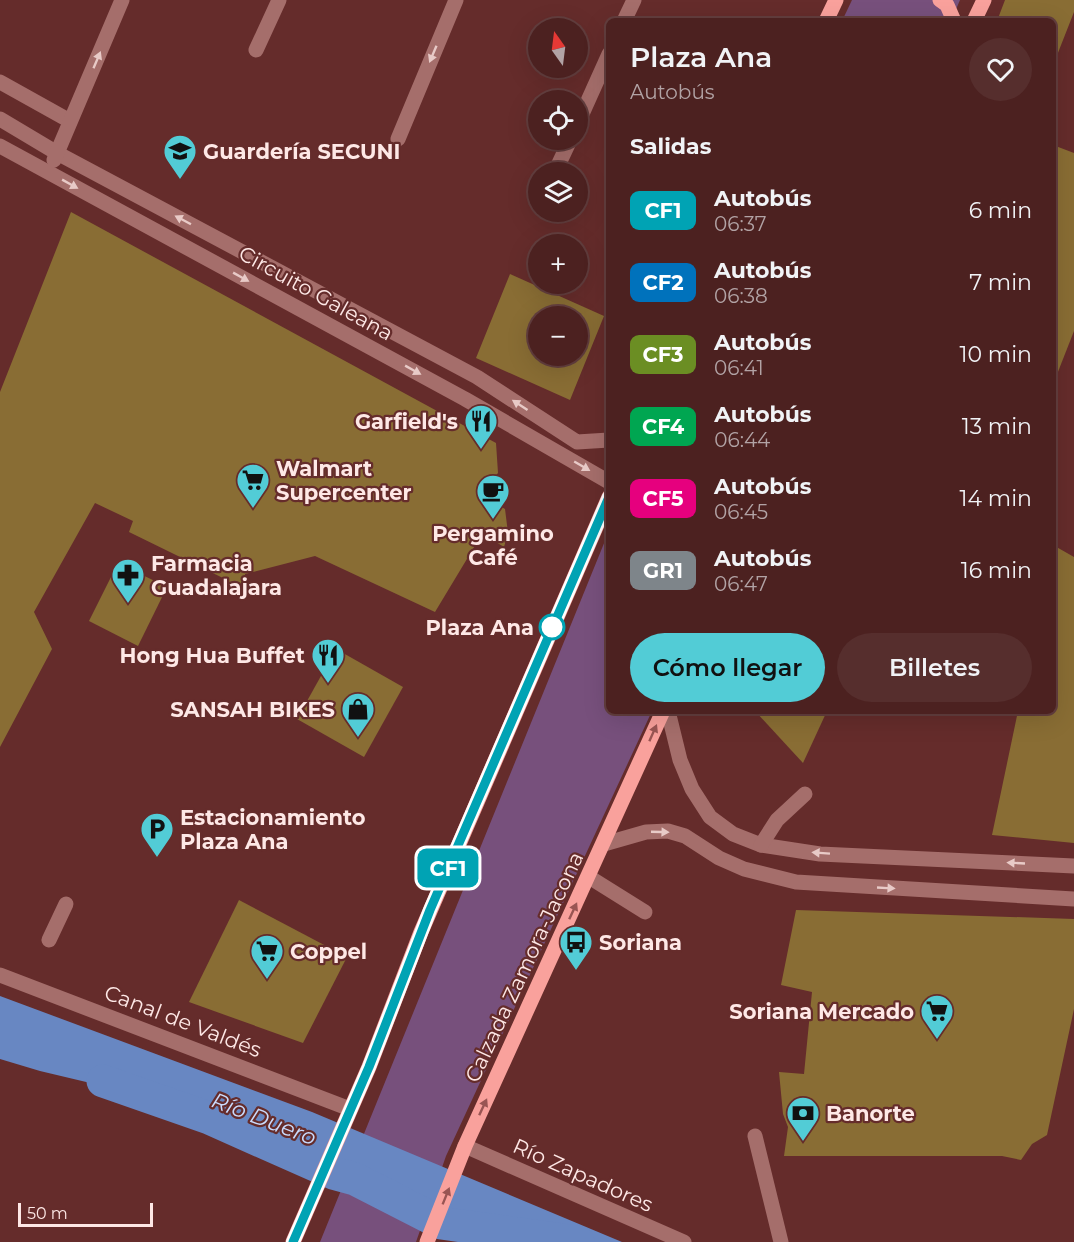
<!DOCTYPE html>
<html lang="es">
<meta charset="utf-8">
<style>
body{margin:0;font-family:Montserrat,sans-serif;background:#562e2d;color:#f1f3f6;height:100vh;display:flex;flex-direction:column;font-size:22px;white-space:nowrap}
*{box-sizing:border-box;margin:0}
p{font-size:20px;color:#b2a3a5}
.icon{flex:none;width:33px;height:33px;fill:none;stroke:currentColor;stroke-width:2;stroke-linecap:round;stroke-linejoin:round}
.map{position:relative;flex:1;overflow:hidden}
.side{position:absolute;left:606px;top:18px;width:450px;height:696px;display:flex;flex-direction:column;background:#4c2120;border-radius:9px;box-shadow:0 6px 24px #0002,0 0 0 2px #633e3e}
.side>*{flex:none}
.badge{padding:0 12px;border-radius:9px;font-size:21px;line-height:39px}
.needle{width:39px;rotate:346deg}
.buttons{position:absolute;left:528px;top:18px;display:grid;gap:12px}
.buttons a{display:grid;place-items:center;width:60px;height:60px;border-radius:50%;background:#4c2120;box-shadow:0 6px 24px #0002,0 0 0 2px #633e3e;font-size:30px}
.scale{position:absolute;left:18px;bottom:15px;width:135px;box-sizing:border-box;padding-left:6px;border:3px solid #fee8e6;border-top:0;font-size:16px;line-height:21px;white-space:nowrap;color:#fee8e6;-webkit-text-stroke:4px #652c2b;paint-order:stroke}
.map>.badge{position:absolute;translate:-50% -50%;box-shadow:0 0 0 3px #fff}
h2{padding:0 24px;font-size:22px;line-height:54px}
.round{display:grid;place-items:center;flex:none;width:63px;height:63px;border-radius:32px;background:#562e2d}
.summary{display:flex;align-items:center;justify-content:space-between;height:102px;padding:0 24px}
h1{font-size:28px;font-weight:600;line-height:45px}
.primary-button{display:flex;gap:12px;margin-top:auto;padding:12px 24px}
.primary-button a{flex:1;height:69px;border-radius:36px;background:#52ccd6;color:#111;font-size:24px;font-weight:600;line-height:69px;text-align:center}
.primary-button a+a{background:#562e2d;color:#f1f3f6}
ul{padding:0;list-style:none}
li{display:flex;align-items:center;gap:18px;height:72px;padding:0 24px}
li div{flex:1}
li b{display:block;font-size:22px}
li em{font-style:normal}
li .badge{min-width:66px;font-weight:700;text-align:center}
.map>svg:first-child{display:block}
</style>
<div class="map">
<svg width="1074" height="1242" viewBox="0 0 1074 1242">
<rect width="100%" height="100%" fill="#652c2b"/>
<g fill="#77507c">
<polygon points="852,0 960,0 951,21 842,21"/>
<polygon points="609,531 609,711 652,711 446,1156 416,1242 320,1242"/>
</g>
<polygon fill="#6887c2" points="0,996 312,1112 622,1242 491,1242 303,1154 166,1101 40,1071 0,1059"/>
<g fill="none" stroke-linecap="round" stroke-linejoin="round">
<polyline stroke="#6887c2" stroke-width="33" points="103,1081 209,1118 333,1173 355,1179 441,1223 578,1242"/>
</g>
<g fill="#896d34" fill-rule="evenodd">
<polygon points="1005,0 1074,0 1074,12 1054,63 1053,21 997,21"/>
<polygon points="1053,145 1074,153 1074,331 1054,382"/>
<polygon points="71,212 496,443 498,473 480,494 505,509 508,533 504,547 491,539 479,539 435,612 315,556 245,574 246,591 226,594 225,579 129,532 133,521 95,503 34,612 52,649 0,747 0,392"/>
<path d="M510,274L604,316L570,400L476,358ZM538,316H578V356H538Z"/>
<polygon points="1053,545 1074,557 1074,843 992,835 1018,711 1053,711"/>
<polygon points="118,563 167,587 138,646 89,621"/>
<polygon points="336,649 403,687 364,757 297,719"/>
<polygon points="755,711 827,711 803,763"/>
<polygon points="239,900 347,957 303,1043 189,1002"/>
<polygon points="796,910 1074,919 1074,1009 1047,1135 1032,1144 1021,1160 1002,1156 784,1156 788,1127 783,1114 779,1072 804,1074 812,992 781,985"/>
</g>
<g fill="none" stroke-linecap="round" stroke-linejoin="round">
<g stroke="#a56e6b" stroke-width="15">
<polyline points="624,21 634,0"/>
<polyline points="256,50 279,0"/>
<polyline points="0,82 70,121"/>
<polyline points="0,119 57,153 477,377 577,442 609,440"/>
<polyline points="578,123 609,54"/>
<polyline points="398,139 456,0"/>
<polyline points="0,146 465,399 609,482"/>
<polyline points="54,160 122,0"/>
<polyline points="555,172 570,140"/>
<polyline points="668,711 680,760 692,789 710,817 733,834 761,845 820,854 1074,866"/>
<polyline points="604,844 646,832 668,831 685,836 719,858 744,869 796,882 1074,899"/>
<polyline points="761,845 777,820 805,794"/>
<polyline points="589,877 645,912"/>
<polyline points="49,940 66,904"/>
<polyline points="0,975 350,1109"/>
<polyline points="755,1136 781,1242"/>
<polyline points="465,1146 684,1242"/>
</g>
<g stroke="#f9a19c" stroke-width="15">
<polyline points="940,0 947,5 954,21"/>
<polyline points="826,21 836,0"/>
<polyline points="974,21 984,0"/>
<polyline points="293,1242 369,1067 421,932 609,497"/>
<polyline points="427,1242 465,1146 663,711"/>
</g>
</g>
<defs><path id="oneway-solid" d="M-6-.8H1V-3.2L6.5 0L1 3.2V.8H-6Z" transform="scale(1.5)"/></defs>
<g fill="#e8cac7">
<use href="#oneway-solid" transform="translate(433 54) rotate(113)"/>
<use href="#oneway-solid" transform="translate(97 60) rotate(-67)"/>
<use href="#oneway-solid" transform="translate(70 184) rotate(29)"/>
<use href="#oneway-solid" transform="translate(183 220) rotate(-152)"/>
<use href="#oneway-solid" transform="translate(241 277) rotate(29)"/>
<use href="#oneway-solid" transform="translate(413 370) rotate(29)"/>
<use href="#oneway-solid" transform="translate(520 405) rotate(-147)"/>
<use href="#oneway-solid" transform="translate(582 466) rotate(30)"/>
<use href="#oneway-solid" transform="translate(660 832) rotate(2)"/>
<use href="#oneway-solid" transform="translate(821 853) rotate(-176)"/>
<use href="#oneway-solid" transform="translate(1016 863) rotate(-177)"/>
<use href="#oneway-solid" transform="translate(886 888) rotate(3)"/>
</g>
<g fill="#995553">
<use href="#oneway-solid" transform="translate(653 733) rotate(-66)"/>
<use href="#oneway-solid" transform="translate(573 911) rotate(-65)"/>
<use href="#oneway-solid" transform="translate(483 1107) rotate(-65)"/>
<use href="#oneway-solid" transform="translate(446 1196) rotate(-68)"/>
</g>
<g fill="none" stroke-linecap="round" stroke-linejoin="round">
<defs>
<polyline id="line" points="293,1242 369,1067 430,910 609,497"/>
</defs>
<use href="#line" stroke="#fff" stroke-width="14"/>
<use href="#line" stroke="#00a3b4" stroke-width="9"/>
</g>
<defs>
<symbol id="school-pin" viewBox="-11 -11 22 30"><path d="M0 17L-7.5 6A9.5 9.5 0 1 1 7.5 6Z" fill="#52ccd6" stroke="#652c2b"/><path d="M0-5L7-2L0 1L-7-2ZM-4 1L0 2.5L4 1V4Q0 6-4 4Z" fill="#111"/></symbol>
<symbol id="restaurant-pin" viewBox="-11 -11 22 30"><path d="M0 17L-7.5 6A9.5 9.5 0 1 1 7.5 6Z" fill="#52ccd6" stroke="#652c2b"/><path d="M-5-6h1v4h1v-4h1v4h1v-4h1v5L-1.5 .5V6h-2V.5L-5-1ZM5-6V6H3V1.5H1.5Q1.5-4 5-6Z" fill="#111"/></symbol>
<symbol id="supermarket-pin" viewBox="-11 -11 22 30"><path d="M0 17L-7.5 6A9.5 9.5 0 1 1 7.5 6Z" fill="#52ccd6" stroke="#652c2b"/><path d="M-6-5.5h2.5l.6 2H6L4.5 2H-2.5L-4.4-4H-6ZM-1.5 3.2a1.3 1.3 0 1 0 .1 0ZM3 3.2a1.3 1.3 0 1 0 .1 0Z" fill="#111"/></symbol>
<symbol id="cafe-pin" viewBox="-11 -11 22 30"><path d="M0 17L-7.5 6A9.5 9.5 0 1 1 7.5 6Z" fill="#52ccd6" stroke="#652c2b"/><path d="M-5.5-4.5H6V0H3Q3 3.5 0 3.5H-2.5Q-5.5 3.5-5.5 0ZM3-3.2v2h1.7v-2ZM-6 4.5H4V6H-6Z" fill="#111"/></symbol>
<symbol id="pharmacy-pin" viewBox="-11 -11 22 30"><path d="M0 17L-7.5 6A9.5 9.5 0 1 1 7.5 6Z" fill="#52ccd6" stroke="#652c2b"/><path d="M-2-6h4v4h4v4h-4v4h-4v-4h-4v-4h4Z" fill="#111"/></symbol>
<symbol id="shop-pin" viewBox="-11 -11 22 30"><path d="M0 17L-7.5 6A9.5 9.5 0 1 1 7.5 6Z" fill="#52ccd6" stroke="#652c2b"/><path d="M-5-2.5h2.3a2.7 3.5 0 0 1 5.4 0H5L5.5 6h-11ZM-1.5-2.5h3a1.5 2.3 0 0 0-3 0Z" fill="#111"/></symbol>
<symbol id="parking-pin" viewBox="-11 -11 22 30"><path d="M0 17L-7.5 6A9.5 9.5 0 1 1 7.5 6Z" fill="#52ccd6" stroke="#652c2b"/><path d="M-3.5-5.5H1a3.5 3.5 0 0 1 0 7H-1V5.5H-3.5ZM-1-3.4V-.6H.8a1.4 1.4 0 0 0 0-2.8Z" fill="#111"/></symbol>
<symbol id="bus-pin" viewBox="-11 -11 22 30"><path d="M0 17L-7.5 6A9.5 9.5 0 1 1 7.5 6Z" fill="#52ccd6" stroke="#652c2b"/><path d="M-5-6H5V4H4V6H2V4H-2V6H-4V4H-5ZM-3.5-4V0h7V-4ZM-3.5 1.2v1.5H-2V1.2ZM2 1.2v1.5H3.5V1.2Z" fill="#111"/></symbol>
<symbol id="bank-pin" viewBox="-11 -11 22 30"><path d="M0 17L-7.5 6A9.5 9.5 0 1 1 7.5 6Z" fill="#52ccd6" stroke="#652c2b"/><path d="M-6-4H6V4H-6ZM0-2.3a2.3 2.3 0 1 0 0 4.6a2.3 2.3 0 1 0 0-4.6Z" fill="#111"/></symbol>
</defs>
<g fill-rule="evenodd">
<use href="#school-pin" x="161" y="132" width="38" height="52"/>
<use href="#restaurant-pin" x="462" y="402" width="38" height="52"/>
<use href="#supermarket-pin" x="234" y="461" width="38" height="52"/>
<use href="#cafe-pin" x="474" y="472" width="38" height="52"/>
<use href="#pharmacy-pin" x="109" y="556" width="38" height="52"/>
<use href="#restaurant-pin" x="309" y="636" width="38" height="52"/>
<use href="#shop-pin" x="339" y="690" width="38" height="52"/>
<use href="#parking-pin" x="138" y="810" width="38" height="52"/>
<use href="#bus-pin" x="557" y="923" width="38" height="52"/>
<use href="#supermarket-pin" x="248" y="932" width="38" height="52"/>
<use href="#supermarket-pin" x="918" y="992" width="38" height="52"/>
<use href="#bank-pin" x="784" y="1094" width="38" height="52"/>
</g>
<circle fill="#fff" stroke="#00a3b4" stroke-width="3" cx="552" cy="627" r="12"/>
<g text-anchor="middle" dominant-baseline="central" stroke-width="4.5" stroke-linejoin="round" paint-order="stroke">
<g font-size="21" font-weight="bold" fill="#fee8e6" stroke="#652c2b" text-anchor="start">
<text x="203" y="151">Guardería SECUNI</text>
<text x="458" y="421" text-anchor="end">Garfield's</text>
<text x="276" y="468">Walmart<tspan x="276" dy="24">Supercenter</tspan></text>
<text x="493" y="533" text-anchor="middle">Pergamino<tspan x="493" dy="24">Café</tspan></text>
<text x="151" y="563">Farmacia<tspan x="151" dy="24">Guadalajara</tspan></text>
<text x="305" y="655" text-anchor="end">Hong Hua Buffet</text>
<text x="335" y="709" text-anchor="end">SANSAH BIKES</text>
<text x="180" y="817">Estacionamiento<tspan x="180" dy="24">Plaza Ana</tspan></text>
<text x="599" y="942">Soriana</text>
<text x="290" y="951">Coppel</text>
<text x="914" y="1011" text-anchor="end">Soriana Mercado</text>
<text x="826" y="1113">Banorte</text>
</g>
<g font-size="21" fill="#fee8e6" stroke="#652c2b">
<text transform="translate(316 293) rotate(29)">Circuito Galeana</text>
<text transform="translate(524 967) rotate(-65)">Calzada Zamora-Jacona</text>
<text transform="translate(183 1021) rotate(21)">Canal de Valdés</text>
<text transform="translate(583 1175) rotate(24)">Río Zapadores</text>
</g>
<g font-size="21" font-weight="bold" fill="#fee8e6" stroke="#652c2b" text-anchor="end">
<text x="534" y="627">Plaza Ana</text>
</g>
<g font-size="22" font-style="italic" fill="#c9dbfd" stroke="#652c2b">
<text transform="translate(264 1119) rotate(21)">Río Duero</text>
</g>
</g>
</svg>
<div class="buttons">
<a><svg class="needle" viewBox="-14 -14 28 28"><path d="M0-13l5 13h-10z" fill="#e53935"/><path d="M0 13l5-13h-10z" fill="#b2a3a5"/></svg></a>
<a><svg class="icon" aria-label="locate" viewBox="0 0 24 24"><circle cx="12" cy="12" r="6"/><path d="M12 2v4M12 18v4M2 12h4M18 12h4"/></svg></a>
<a><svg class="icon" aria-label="layers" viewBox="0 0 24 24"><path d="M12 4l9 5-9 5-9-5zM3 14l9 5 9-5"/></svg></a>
<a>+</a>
<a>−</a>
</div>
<div class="scale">50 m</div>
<b class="badge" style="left:448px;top:868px;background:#00a3b4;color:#fff">CF1</b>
<section class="side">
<div class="summary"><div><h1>Plaza Ana</h1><p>Autobús</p></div><a class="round"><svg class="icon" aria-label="heart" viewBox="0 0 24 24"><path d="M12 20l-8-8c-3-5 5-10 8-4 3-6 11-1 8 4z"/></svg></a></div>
<h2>Salidas</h2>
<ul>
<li><span class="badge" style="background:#00a3b4;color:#fff">CF1</span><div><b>Autobús</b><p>06:37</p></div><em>6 min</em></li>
<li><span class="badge" style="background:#0072bc;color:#fff">CF2</span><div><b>Autobús</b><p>06:38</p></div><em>7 min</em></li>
<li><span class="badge" style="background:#6b8e23;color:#fff">CF3</span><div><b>Autobús</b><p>06:41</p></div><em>10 min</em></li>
<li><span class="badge" style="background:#00a651;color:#fff">CF4</span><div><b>Autobús</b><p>06:44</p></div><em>13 min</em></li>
<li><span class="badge" style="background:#e6007e;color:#fff">CF5</span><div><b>Autobús</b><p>06:45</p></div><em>14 min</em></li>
<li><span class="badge" style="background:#7e858a;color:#fff">GR1</span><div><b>Autobús</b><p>06:47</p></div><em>16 min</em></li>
</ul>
<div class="primary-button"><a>Cómo llegar</a><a>Billetes</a></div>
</section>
</div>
